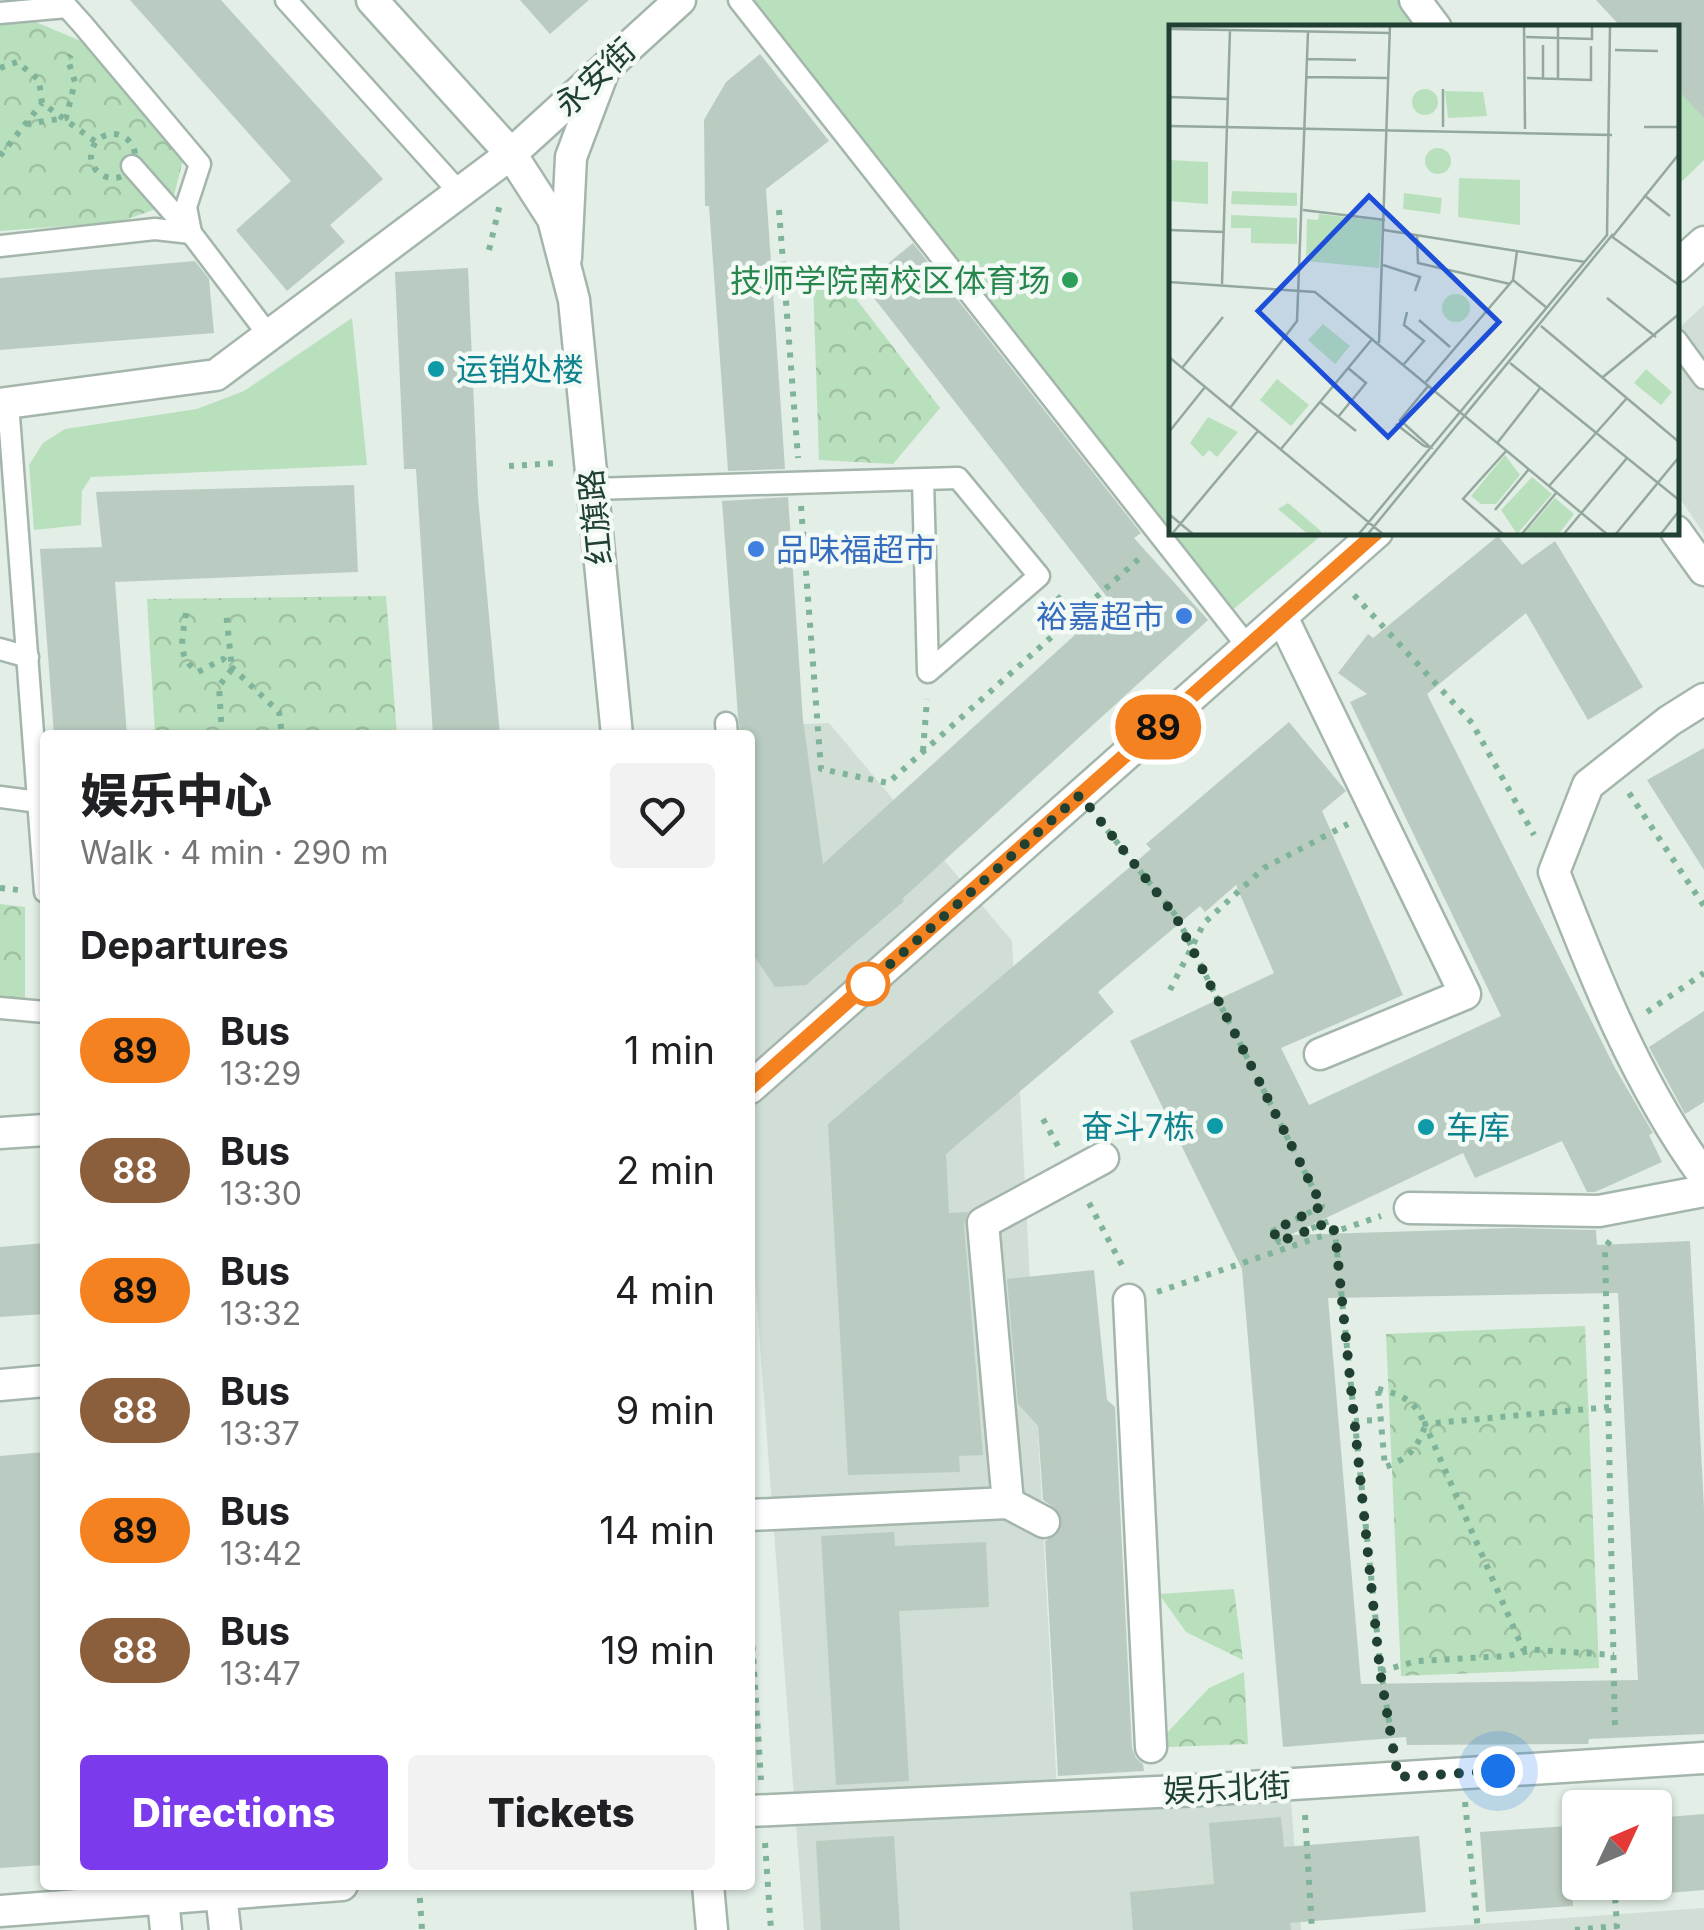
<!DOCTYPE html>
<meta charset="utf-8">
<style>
body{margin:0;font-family:Inter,"Noto Sans SC",sans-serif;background:#f2f2f2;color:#202124;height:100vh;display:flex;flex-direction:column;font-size:38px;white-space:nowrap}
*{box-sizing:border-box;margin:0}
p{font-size:32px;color:#757577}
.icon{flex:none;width:55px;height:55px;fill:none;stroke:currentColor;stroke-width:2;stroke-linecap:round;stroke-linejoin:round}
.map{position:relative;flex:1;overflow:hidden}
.details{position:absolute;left:40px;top:730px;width:715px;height:1160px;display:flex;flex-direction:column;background:#fff;border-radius:10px;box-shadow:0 2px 8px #0004}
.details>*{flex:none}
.badge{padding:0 20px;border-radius:32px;font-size:35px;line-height:65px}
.needle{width:65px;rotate:46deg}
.buttons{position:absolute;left:1562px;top:1790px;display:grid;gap:20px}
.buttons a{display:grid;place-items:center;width:110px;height:110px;border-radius:10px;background:#fff;box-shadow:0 2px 8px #0004;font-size:50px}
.you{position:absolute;width:50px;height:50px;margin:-25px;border:8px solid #fff;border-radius:50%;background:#1a73e8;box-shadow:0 0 0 15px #1a73e833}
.map>.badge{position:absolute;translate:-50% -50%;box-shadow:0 0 0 5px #fff}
h2{padding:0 40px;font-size:38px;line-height:90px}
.round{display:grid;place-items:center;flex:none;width:105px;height:105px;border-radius:10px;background:#f2f2f2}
.overview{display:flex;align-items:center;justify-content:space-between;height:170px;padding:0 40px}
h1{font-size:48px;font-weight:800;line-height:75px}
.primary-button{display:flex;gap:20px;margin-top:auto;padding:20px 40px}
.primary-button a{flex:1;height:115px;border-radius:10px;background:#7c3aed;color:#fff;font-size:40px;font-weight:800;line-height:115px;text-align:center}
.primary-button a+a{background:#f2f2f2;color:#202124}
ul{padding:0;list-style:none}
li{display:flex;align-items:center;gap:30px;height:120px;padding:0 40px}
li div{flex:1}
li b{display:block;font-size:38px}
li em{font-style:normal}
li .badge{min-width:110px;font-weight:700;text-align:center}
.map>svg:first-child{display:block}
</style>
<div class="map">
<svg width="1704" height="1930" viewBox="0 0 1704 1930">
<defs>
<pattern id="park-crowns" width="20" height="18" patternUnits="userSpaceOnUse" patternTransform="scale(2.5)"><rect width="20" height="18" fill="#b9e0bc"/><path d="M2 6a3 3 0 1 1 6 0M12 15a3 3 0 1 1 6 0" fill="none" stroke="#9fc1a2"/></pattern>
</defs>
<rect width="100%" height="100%" fill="#e2eee6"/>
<g fill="#d0ded5">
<polygon points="1704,305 1704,534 1677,494 1677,330"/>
<polygon points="829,723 1012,941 1058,1810 1291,1802 1301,1930 804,1930 750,1212 750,735 714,735 714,728"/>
<polygon points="1704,1908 1704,1930 1397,1930"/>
</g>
<g fill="#b9e0bc">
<polygon points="748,0 1399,0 1420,27 1172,28 1172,532 1324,533 1230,612"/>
<polygon points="1677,87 1704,117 1704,160 1677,186"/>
<polygon points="352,318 367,465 91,477 82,491 81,525 34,530 29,465 43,443 65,429 197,409 244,391"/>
</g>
<g fill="url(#park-crowns)">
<polygon points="31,20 95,47 184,156 172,203 120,222 0,231 0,25"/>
<polygon points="840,278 940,408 893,464 819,460 813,281"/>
<polygon points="386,596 397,735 155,735 147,599"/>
<polygon points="0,904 25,907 25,999 0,997"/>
<polygon points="1585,1326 1599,1668 1401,1676 1386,1334"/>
<polygon points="1234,1589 1243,1660 1186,1632 1159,1594"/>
<polygon points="1244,1672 1248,1744 1168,1747 1165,1735 1209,1688"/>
</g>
<g fill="#baccc1" fill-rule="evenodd">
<polygon points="130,0 221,0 383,179 330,225 345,242 287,291 236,230 291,181"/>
<polygon points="520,0 589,0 550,34"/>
<polygon points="1596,0 1704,0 1704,118 1676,88 1676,28 1622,28"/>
<polygon points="760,54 829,141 766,189 785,469 728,471 709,206 705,206 704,120 726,82"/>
<polygon points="913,243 1141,533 1134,538 1208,620 902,899 904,901 806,985 775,987 752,953 750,735 741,735 738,716 722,501 788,497 803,720 823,864 1111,602 863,284"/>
<polygon points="195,261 209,279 214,333 0,350 0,278"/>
<polygon points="468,268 478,497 500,735 433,735 416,469 404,469 395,272"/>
<polygon points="354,485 358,572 115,582 127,735 54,735 40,549 102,547 96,492"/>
<path d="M1498,536L1522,565L1555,541L1643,687L1588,720L1526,613L1427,694L1615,1068L1653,1133L1649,1135L1662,1162L1595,1192H1587L1562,1141L1475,1178L1463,1153L1290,1235L1515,1228L1596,1230L1597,1245L1690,1241L1704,1509V1734L1589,1739L1588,1744L1407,1745L1406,1737L1283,1747L1242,1269L1130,1041L1274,973L1236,885L1205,912L1200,906L1098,992L1114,1012L946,1154L949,1213L968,1212L964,1225L983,1455L959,1456L960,1472L848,1475L828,1124L1151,849L1146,844L1289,722L1346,791L1322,811L1403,995L1281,1048L1309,1105L1501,1016L1350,702L1367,694L1338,673L1368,634L1373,638ZM1618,1293L1638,1680L1361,1684L1328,1298Z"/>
<polygon points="1704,748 1704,870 1647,780"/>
<polygon points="1704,1011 1704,1102 1685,1114 1649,1047"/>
<polygon points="45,1243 45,1314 0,1317 0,1247"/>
<polygon points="1094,1270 1107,1400 1115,1407 1132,1748 1136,1758 1143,1764 1144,1771 1058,1776 1045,1541 1060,1532 1063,1520 1059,1511 1043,1500 1038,1426 1018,1404 1007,1279"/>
<polygon points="45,1452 45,1865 0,1868 0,1456"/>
<polygon points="894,1532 895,1546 986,1542 989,1607 899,1611 909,1781 836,1785 821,1536"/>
<polygon points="1704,1814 1704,1890 1655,1894 1655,1818"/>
<polygon points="1281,1817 1284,1847 1419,1836 1426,1912 1290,1923 1291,1930 1133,1930 1130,1892 1214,1884 1209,1823"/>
<polygon points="1568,1826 1573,1906 1486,1912 1480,1832"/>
<polygon points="894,1836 900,1930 821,1930 816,1841"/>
</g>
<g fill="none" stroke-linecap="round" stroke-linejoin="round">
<polyline stroke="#bbcbc2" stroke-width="30" stroke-dasharray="30 15" stroke-linecap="butt" points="1044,1522 1139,1518"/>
<defs>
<g id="service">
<polyline points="286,0 460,193"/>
<polyline points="739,0 1248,647"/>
<polyline points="0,13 67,7 84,26 200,164 186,207 191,233"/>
<polyline points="132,166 191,233 270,337"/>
<polyline points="0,246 155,229 191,233"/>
<polyline points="1676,340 1704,378"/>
<polyline points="8,403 45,892"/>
<polyline points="593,489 923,479 958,478 1039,576 928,672 923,479"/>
<polyline points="0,649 28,657"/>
<polyline points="726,723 727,735"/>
<polyline points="0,797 38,802"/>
<polyline points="0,1008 45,1012"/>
</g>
<g id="minor">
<polyline points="372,0 511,154"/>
<polyline points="1415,0 1436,28"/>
<polyline points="566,258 571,157 602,75"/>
<polyline points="1676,267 1704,242"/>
<polyline points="0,404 216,375 511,154 680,0"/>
<polyline points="1676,531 1704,570"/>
<polyline points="1282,617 1465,994 1320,1054"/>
<path d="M1704,699L1669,721L1588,785L1554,872C1595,977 1637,1084 1704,1176"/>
<polyline points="750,1088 1377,532"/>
<polyline points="0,1133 45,1130"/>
<polyline points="1410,1208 1599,1211 1704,1191"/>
<polyline points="1129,1300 1151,1747"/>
<polyline points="0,1385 45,1381"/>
<polyline points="1008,1503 1044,1522"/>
<polyline points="750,1515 1008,1503 983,1223 1103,1158"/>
<polyline points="750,1811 1200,1790 1704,1758"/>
<polyline points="163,1898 166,1930"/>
<polyline points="0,1911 221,1894"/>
<polyline points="225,1930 221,1894 342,1885"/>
</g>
<g id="tertiary">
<polyline points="511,154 553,219 574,300 617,735"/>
<polyline points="708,1885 712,1930"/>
</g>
</defs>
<use href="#service" stroke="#a4b6ac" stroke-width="25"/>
<use href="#minor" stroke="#a4b6ac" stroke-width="35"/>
<use href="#tertiary" stroke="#a4b6ac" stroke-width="35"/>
<g stroke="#80b49a" stroke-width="6" stroke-dasharray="5 8" stroke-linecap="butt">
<polyline points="0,68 17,62 39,80 42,103 96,142"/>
<polyline points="26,124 66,118 75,82 68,60 71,55"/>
<circle cx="113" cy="156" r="22"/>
<polyline points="0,156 42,103"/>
<polyline points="779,210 798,458"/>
<polyline points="489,250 500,204"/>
<polyline points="509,466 558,463"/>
<polyline points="801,506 821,769 888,783 1142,556"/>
<polyline points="1354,595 1472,723 1534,835"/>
<polyline points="1057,596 1074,616"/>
<path d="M186,613C183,637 175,656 198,672L223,659L279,712L282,735"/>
<polyline points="222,735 219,686 232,669 226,612"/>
<polyline points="923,751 927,699"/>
<polyline points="1629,793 1704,906"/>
<polyline points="1099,820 1177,917"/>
<polyline points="0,888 19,890"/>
<polyline points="1170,990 1204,923 1264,868 1348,824"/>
<polyline points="1216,996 1322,1206 1273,1231 1279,1242 1329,1221 1335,1233 1381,1671 1393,1746"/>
<polyline points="1647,1012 1704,973"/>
<polyline points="1043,1119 1059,1148"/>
<polyline points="1089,1203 1125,1271"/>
<polyline points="1610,1241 1605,1247 1615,1732"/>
<polyline points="1157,1292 1381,1216"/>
<path d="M1378,1389C1404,1395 1417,1402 1425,1426C1417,1449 1408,1459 1385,1467Z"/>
<polyline points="1609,1407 1425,1424 1523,1649 1614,1655"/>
<polyline points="1354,1421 1380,1420"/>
<polyline points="750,1607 761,1780"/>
<polyline points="1381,1671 1417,1661 1508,1656 1529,1651"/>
<polyline points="1465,1802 1478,1930"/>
<polyline points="1305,1815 1312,1930"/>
<polyline points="765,1843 771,1930"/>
<polyline points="419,1885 422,1930"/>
<polyline points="1575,1930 1617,1926 1614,1882"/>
</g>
<use href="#service" stroke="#fff" stroke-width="20"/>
<use href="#minor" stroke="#fff" stroke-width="30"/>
<use href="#tertiary" stroke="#fff" stroke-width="30"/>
<polyline stroke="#80b49a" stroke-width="6" stroke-dasharray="5 8" stroke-linecap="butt" points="1177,917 1216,996"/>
</g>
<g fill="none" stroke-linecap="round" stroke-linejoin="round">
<defs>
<polyline id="line" points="750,1088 1377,532"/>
</defs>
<use href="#line" stroke="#fff" stroke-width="22"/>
<use href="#line" stroke="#f58220" stroke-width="15"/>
<polyline stroke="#204032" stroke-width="10" stroke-dasharray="0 18" points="868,984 859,992 1080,795 1176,917 1322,1206 1273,1231 1279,1242 1329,1222 1335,1232 1380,1671 1398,1777 1498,1771"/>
</g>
<circle fill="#2e9e5b" stroke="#f3faf5" stroke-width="4" cx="1070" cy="280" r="10"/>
<g fill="#0f9aa8" stroke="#f3faf5" stroke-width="4">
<circle cx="436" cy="369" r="10"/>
<circle cx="1215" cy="1126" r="10"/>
<circle cx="1426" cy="1127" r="10"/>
</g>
<g fill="#3f7fe0" stroke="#f3faf5" stroke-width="4">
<circle cx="756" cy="549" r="10"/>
<circle cx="1184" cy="616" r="10"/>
</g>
<circle fill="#fff" stroke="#f58220" stroke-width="5" cx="868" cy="984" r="20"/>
<g text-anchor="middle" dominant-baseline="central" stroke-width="9" stroke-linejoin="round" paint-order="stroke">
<g font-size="32" fill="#204032" stroke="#f3faf5">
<text transform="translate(595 77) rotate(-43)">永安街</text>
<text transform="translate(595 517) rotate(-96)">红旗路</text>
<text transform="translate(1227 1788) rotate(-3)">娱乐北街</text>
</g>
<g font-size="32" fill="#27864d" stroke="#f3faf5" text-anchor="end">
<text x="1050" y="280">技师学院南校区体育场</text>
</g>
<g font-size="32" fill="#0d838f" stroke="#f3faf5" text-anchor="start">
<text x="456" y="369">运销处楼</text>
<text x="1195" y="1126" text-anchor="end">奋斗7栋</text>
<text x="1446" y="1127">车库</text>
</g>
<g font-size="32" fill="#366cbe" stroke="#f3faf5" text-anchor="start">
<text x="776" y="549">品味福超市</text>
<text x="1164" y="616" text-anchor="end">裕嘉超市</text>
</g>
</g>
<g transform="translate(1169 25)">
<rect width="510" height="510" fill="#e2eee6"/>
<path d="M243 77a13 13 0 1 1 26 0a13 13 0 1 1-26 0ZM256 136a13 13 0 1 1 26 0a13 13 0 1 1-26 0ZM235,168L273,173L271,189L234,184ZM150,189L213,196L210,243L137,236L138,194L149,195ZM477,344L503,367L492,380L465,358ZM108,354L140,380L122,401L91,375ZM39,392L69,407L48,432L40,425L34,432L21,418ZM119,478L152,506V510H140L109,484Z" fill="#b9e0bc"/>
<path d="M290,153L351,155V200L289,192Z" fill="#b9e0bc"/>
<path d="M276,66L314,67L318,91L279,93ZM273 283a14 14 0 1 1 28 0a14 14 0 1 1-28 0ZM154,299L181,321L166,339L139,315ZM336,430L351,450L327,479H312L302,471ZM363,452L383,469L348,509L332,485ZM386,473L405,489L389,510H354Z" fill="#b9e0bc"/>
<path d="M0,135L39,137V179L0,176ZM63,166L128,168V181L62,179ZM62,190L128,193V219L82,218V203H62Z" fill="#b9e0bc"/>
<path fill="none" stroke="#94a89e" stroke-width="2.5" d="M355,0L356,104M0,4L221,8M357,12L423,14V0M374,20V54M446,25L489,26M138,34L187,35M138,52L220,53M358,53L422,55V21M389,54V0M0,72L59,74M0,101L443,110M274,102V64M475,102H510M475,170L501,191M134,185L216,195M0,205L55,207M215,205L416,237M248,210L249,238L341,259M442,211L510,260M444,211L510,129M214,240L251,252L246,266M344,255L378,283M0,257L146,267L439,510M53,259L61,5M438,273L487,312M250,295L281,322M372,301L510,417M210,318L221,0M0,332L215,510M341,338L510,475M235,339L255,316L235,300L238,287M13,343L54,292M434,352L510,289M257,357L344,255L348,226M151,377L187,406M61,383L128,296L139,7M169,392L197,358L179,343M227,399L255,421M0,407L36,362M329,417L372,362M255,421L261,422L231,395L260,360M112,424L204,313M380,461L458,373M326,485L360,444M0,489L25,510M2,510L89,406M189,510L438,210L441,0M198,510L444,209M335,510L294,474L338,425M352,510L388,467M394,510L458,433M446,510L510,432M491,510L510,486"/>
<path fill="#1d4ed8" fill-opacity="0.15" stroke="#1d4ed8" stroke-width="5" d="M200,171L330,297L219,412L89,286Z"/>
<rect width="510" height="510" fill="none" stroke="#204032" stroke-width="5"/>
</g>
</svg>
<div class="buttons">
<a><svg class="needle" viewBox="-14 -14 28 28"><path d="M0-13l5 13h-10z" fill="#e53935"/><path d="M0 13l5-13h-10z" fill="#757577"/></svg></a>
</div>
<div class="you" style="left:1498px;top:1771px"></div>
<b class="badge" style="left:1158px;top:727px;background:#f58220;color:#111">89</b>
<section class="details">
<div class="overview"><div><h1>娱乐中心</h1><p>Walk · 4 min · 290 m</p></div><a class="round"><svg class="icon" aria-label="heart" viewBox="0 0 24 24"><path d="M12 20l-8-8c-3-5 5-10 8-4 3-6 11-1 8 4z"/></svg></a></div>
<h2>Departures</h2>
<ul>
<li><span class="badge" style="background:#f58220;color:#111">89</span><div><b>Bus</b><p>13:29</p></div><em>1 min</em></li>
<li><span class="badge" style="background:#8b5e3c;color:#fff">88</span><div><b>Bus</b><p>13:30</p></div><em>2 min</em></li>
<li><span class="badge" style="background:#f58220;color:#111">89</span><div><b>Bus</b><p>13:32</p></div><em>4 min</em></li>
<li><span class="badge" style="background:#8b5e3c;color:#fff">88</span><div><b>Bus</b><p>13:37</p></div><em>9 min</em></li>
<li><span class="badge" style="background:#f58220;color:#111">89</span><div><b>Bus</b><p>13:42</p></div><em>14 min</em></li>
<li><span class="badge" style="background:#8b5e3c;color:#fff">88</span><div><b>Bus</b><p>13:47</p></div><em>19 min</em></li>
</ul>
<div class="primary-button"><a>Directions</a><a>Tickets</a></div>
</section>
</div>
